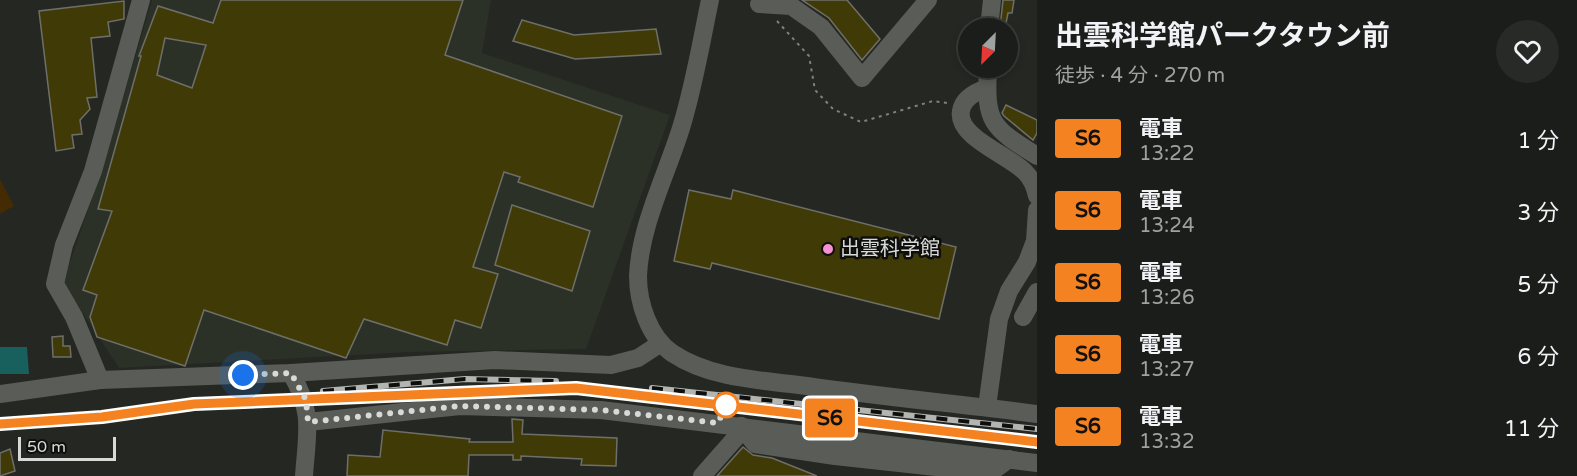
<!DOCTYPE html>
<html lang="ja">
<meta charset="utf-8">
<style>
body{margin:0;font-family:"Varela Round","Noto Sans JP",sans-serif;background:#282a27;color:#f1f3f6;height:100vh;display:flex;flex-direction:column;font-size:22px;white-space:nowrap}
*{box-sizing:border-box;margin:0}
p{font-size:20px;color:#a0a2a2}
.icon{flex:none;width:33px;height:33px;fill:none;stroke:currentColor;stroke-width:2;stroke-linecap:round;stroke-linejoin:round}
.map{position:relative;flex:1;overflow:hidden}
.drawer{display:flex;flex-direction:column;background:#1b1d1a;width:540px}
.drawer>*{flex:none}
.badge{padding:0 12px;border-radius:4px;font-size:21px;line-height:39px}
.needle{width:39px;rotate:204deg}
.tools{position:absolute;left:958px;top:18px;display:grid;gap:12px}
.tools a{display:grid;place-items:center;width:60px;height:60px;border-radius:50%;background:#1b1d1a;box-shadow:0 3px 9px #0003,0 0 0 2px #393b39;font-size:30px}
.scale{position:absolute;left:18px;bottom:15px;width:98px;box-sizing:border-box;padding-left:6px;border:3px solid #d8dad7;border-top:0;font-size:16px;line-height:21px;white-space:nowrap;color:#d8dad7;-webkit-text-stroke:4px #0e0f0d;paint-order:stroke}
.you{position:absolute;width:30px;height:30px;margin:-15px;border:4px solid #fff;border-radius:50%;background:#1a73e8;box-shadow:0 0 0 9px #1a73e833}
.map>.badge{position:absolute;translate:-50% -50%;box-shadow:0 0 0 3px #fff}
.round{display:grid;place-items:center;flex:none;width:63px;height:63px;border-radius:32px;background:#282a27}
.headline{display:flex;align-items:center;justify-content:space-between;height:102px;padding:0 18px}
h1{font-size:28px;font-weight:700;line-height:45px}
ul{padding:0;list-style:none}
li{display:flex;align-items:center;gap:18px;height:72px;padding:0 18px}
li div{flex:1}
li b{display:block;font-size:22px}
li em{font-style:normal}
li .badge{min-width:66px;font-weight:700;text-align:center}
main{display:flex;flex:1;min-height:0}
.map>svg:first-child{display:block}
</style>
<main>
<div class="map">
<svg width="1037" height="476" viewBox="0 0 1037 476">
<rect width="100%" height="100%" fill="#242722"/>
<polygon fill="#2b3127" points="152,0 491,0 482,53 670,115 586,349 410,352 119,368 63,283 100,175"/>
<polygon fill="#452b03" points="0,179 14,206 0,214"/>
<polygon fill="#18605e" points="0,347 27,347 29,374 0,374"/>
<g fill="#403a07" stroke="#6f6f69" stroke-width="1.5" fill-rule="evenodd">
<path d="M221,0H463L445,55L622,116L593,207L518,182L520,177L504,172L473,267L498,274L481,328L455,320L447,345L364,319L346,358L204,310L185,366L97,337L90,317L97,295L83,290L112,211L98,209L141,56H139L158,6L213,23ZM165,38L206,45L192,88L157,75Z"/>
<polygon points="802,0 847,0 880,39 862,60 829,18"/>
<polygon points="1003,0 1014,0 1012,13 1008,13 1005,28 1000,28"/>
<polygon points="124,1 124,19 108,22 110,36 91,38 97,97 87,98 90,109 80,120 82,134 72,135 74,148 56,151 39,11"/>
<polygon points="522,20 574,35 656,29 661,54 575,59 513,41"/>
<polygon points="1006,105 1037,120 1037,133 1033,140 1004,116 1002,113"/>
<polygon points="689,190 731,199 733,190 956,247 939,319 712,263 710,269 674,261"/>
<polygon points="512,205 590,231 572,291 495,265"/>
<polygon points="63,336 63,346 70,346 71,357 53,357 52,337"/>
<polygon points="512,419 523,420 522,434 617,438 616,466 581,465 582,459 521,456 521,460 513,460 513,455 469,455 468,476 347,476 348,455 380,457 383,430 470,439 469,442 513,442"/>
<polygon points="743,447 753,455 772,458 817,476 717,476"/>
<polygon points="10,449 15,471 0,476 0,453"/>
</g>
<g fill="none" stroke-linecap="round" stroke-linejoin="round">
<polyline stroke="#7f817d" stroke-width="2" stroke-dasharray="3 4.5" stroke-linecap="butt" points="777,21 809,56 815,90 833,109 861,122 933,101 947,103"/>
<g stroke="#595c57" stroke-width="18">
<path d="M710,0C701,43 694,86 681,128C666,176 640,226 638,276C638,303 649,337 672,353C711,379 761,380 807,386C883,397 960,404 1037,414"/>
<polyline points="761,0 759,4 791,6 821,27 862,78 928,0"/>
<polyline points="989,28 992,0"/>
<path d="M988,68C985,123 991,127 1037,156"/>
<path d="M987,88C975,92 963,98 961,111C956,137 1009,155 1025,172C1032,179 1035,187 1037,196"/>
<polyline points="1023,317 1037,292"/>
<path d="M291,373C314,413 307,432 304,476"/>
<polyline points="100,380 74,317 55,284 64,245 93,171 141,0"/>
<polyline points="0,394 100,380 291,373 495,360 611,365 638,358 661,343"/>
<polyline points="987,407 999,319 1009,291 1027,262 1035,241 1037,210"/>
<polyline points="308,422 460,406 601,410 1037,463"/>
<polyline points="741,426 755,444 835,456 990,473 1009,459"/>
<polyline points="702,476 739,434 741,426"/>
</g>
<defs>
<g id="rail">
<polyline points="652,388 1037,429"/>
<polyline points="323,391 465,379 556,381"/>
<polyline points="0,424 102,417 194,404 576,388 1037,442"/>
</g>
</defs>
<use href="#rail" stroke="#b3b5b2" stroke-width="6"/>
<use href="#rail" stroke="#0e0f0d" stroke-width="4" stroke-dasharray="11" stroke-linecap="butt"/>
</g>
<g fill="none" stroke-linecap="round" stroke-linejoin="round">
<defs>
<polyline id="line" points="0,424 102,417 194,404 576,388 1037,442"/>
</defs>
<use href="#line" stroke="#fff" stroke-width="14"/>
<use href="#line" stroke="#f58220" stroke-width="9"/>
<polyline stroke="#d8dad7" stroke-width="6" stroke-dasharray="0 10.8" points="243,375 291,373 306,400 308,422 460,406 601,410 718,423 726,405"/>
</g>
<circle fill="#f690d0" stroke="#0e0f0d" stroke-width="2" cx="828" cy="249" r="6"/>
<circle fill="#fff" stroke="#f58220" stroke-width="3" cx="726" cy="405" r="12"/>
<g text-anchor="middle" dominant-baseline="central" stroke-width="5" stroke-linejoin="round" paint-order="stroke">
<g font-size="20" fill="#d8dad7" stroke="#0e0f0d" text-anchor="start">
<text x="840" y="249">出雲科学館</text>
</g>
</g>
</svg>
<div class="tools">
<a><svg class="needle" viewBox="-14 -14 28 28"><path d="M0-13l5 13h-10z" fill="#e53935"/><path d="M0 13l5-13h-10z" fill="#a0a2a2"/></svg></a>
</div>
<div class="scale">50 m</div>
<div class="you" style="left:243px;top:375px"></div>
<b class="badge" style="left:830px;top:418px;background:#f58220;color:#111">S6</b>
</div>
<section class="drawer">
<div class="headline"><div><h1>出雲科学館パークタウン前</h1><p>徒歩 · 4 分 · 270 m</p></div><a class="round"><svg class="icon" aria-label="heart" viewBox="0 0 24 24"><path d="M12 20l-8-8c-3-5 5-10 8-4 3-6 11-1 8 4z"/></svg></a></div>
<ul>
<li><span class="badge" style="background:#f58220;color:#111">S6</span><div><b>電車</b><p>13:22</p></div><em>1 分</em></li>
<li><span class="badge" style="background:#f58220;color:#111">S6</span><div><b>電車</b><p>13:24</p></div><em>3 分</em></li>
<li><span class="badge" style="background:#f58220;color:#111">S6</span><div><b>電車</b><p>13:26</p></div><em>5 分</em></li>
<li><span class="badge" style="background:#f58220;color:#111">S6</span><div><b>電車</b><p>13:27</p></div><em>6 分</em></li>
<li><span class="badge" style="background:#f58220;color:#111">S6</span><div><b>電車</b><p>13:32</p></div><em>11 分</em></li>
</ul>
</section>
</main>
